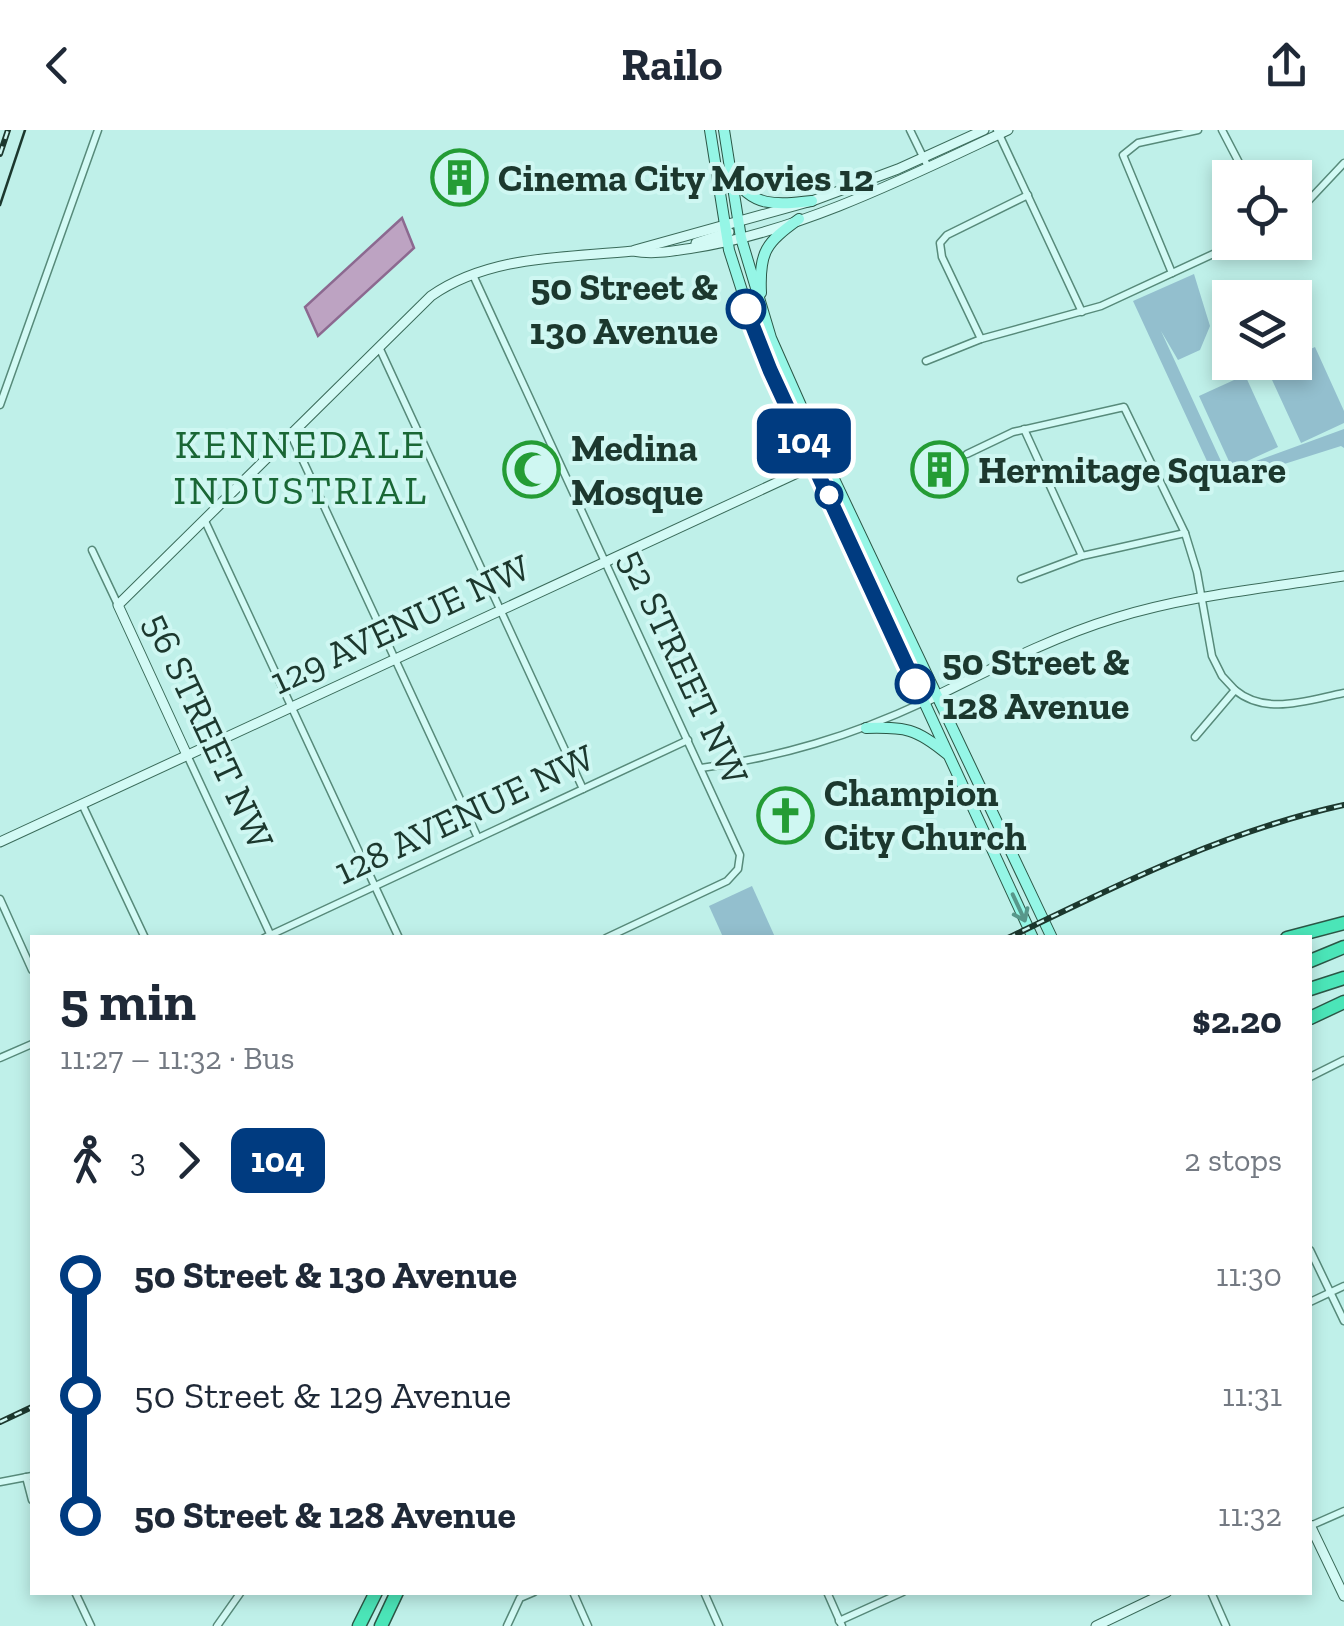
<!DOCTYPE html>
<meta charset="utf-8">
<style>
body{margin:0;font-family:"Zilla Slab",serif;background:#f6f6f7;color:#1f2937;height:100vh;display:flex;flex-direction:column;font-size:38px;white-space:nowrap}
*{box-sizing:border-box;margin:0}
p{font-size:32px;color:#747a83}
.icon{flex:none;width:55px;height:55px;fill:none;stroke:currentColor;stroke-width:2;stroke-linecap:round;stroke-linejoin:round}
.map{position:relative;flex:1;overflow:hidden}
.side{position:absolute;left:30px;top:805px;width:1282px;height:660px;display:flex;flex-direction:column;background:#fff;border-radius:0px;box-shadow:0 5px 15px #0003}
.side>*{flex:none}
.badge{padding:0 20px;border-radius:15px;font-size:35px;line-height:65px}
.fabs{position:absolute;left:1212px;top:30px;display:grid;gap:20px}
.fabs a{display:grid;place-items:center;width:100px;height:100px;border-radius:0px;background:#fff;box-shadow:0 5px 15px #0003;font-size:50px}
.map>.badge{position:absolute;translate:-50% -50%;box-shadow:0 0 0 5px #fff}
.legs{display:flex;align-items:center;gap:15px;height:110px;padding:0 30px;font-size:32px}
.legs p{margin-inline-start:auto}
.head{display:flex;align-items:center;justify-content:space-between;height:170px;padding:0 30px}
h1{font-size:55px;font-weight:800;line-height:75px}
ul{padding:0 30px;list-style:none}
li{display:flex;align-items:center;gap:35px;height:120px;font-size:38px}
li i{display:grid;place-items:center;width:15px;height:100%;margin:0 12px;background:currentColor}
li i::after{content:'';width:25px;height:25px;margin:-12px;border:8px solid;border-radius:50%;background:#fff}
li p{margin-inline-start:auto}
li:first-child i{background:linear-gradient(#0000 50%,currentColor 0)}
li:last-child i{background:linear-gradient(currentColor 50%,#0000 0)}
header{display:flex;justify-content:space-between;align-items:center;height:130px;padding:0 30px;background:#fff;font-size:45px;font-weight:800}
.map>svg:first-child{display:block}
</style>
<header><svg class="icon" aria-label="back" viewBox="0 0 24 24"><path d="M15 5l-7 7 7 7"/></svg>Railo<svg class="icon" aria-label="share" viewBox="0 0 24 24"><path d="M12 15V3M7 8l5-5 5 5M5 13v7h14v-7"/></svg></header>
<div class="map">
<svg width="1344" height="1496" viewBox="0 0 1344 1496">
<rect width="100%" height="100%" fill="#bff0e9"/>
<g fill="#93bfce">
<polygon points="1194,144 1210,196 1200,220 1178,230 1161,201 1226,342 1344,299 1344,318 1341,316 1218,355 1133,171"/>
<polygon points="1315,217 1344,281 1344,293 1301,313 1267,239 1280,233 1295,232 1295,226"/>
<polygon points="1245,245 1278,317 1232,338 1199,266"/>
<polygon points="752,756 775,807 723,807 709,776"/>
</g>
<polygon fill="#bda3c2" stroke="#8c6990" stroke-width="2.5" points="402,88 414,118 318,206 305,177"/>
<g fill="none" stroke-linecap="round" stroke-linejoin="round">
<defs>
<g id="street">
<polyline points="910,0 928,37"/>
<polyline points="997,0 1082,182"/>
<polyline points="1222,0 1247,48"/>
<polyline points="1295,85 1344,33"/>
<polyline points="1172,143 1123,25 1138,13 1198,0"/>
<polyline points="473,145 740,725 738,739 727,751 606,808"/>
<polyline points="981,209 942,127 940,113 947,105 1028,65"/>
<polyline points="379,217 583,659"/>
<polyline points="926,231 981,209 1101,176 1239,112"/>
<polyline points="0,275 98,0"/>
<polyline points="1024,299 1082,426"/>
<polyline points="291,305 478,708"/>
<polyline points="967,324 1013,302 1124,277 1185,403 1197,442 1212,526 1222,546 1235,560"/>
<polyline points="205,391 399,808"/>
<polyline points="92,420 118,475"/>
<polyline points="1021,449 1082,426 1185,403"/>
<path d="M1195,607L1235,560C1266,586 1308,570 1344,563"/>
<polyline points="187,625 271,806"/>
<path d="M701,638C781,627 851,606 924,572"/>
<polyline points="82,674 145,808"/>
<polyline points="0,769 32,840"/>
<polyline points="264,808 688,610"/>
<polyline points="0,928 32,914"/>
<polyline points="1310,947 1344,930"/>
<polyline points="1310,1120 1344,1191"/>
<polyline points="1310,1172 1344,1156"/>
<polyline points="26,1347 32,1370"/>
<polyline points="0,1352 32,1346"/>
<polyline points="1310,1396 1344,1381"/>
<polyline points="75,1462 91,1496"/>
<polyline points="573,1462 588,1496"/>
<polyline points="704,1462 719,1496"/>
<polyline points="827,1462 842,1496"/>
<polyline points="1211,1462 1226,1496"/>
<polyline points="839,1491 903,1462"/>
<polyline points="217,1496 241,1462"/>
<polyline points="507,1496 520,1468 534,1462"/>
</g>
<g id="secondary">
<polyline points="696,113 729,102"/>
<polyline points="635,120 812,71 898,39 984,0"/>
<path d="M924,572C986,542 1049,508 1115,488C1189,465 1268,458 1344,446"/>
<path d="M187,625L118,475L431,166C490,125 564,128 633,121C653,125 673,121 693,118C799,102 912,45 1008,0"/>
<polyline points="0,712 819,333"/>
<polyline points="1310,1395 1344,1466"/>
<polyline points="1096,1496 1167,1462"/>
</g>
<g id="primary">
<polyline points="710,0 729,120 759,214 1033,808"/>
<polyline points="724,0 741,108 771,208 825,330 1052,808"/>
<path d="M732,44C751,78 777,75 812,71"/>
<path d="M761,163C759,121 766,113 799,89"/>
<path d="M866,598C905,597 916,598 947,624"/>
</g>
<g id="highway">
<polyline points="1287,808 1344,793"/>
<polyline points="1310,831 1344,817"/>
<polyline points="1310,859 1344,848"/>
<polyline points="1310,888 1344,872"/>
<polyline points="359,1496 376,1462"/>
<polyline points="381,1496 397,1462"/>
</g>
</defs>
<use href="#street" stroke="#578a7a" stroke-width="9"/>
<use href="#secondary" stroke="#3a6b5a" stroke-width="11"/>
<use href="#primary" stroke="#2b5746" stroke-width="12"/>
<use href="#highway" stroke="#2b5746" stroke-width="15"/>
<use href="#street" stroke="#d3faf5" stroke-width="6"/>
<use href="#secondary" stroke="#d3faf5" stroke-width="9"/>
<use href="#primary" stroke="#95f6e6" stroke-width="10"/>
<use href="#highway" stroke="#4be5b8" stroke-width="12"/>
<polyline stroke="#1c382e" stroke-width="2.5" points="0,75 25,0"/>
<defs>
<g id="rail">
<polyline points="0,24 8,0"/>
<path d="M1008,808C1117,755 1225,701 1344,675"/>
<polyline points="0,1292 32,1277"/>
</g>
</defs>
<use href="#rail" stroke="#1c382e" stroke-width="6"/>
<use href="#rail" stroke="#cff7f2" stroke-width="2.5" stroke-dasharray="8" stroke-linecap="butt"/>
</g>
<defs><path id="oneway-shaft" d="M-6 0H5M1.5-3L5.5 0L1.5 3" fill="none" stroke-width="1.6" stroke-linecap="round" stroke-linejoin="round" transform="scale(2.5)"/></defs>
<use stroke="#58978a" href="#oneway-shaft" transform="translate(1019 778) rotate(65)"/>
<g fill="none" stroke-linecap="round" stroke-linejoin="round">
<defs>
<polyline id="line-1" points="746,179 770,240 915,554"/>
</defs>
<use href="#line-1" stroke="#fff" stroke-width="22"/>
<use href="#line-1" stroke="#003b80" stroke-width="15"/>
</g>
<defs>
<symbol id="building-ring" viewBox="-11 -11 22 22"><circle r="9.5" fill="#cff7f2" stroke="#249c35" stroke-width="1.5"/><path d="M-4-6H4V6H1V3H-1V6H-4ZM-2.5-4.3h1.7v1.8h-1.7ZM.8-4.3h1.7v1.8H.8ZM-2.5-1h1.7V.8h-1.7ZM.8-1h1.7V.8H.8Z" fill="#249c35"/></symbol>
<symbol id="mosque-ring" viewBox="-11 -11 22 22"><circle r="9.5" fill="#cff7f2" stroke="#249c35" stroke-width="1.5"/><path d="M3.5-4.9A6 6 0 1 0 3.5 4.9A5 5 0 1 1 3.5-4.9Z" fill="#249c35"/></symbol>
<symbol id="church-ring" viewBox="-11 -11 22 22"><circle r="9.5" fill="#cff7f2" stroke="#249c35" stroke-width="1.5"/><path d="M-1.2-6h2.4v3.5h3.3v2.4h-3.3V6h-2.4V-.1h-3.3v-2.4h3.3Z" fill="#249c35"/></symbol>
</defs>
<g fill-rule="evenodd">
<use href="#building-ring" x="428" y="16" width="63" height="63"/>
<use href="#mosque-ring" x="500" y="308" width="63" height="63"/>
<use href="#building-ring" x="908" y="308" width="63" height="63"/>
<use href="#church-ring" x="754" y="654" width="63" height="63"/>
</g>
<g fill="#fff" stroke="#003b80" stroke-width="5">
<circle cx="746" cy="179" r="18"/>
<circle cx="829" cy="365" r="12"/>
<circle cx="915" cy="554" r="18"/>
</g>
<g text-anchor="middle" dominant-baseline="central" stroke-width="8" stroke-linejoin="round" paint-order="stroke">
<g font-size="38" font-weight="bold" fill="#1c382e" stroke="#cff7f2" text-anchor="start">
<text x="498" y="48">Cinema City Movies 12</text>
<text x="571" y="318">Medina<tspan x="571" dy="44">Mosque</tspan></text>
<text x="978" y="340">Hermitage Square</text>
<text x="824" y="663">Champion<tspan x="824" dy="44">City Church</tspan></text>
</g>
<g font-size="38" font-weight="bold" fill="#1c382e" stroke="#cff7f2" text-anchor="end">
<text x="718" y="157">50 Street &amp;<tspan x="718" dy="44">130 Avenue</tspan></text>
<text x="942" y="532" text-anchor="start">50 Street &amp;<tspan x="942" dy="44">128 Avenue</tspan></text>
</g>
<g font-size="38" fill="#1c382e" stroke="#cff7f2">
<text transform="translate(400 494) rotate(-25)">129 AVENUE NW</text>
<text transform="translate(684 537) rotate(65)">52 STREET NW</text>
<text transform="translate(209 601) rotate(65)">56 STREET NW</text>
<text transform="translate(464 684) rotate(-25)">128 AVENUE NW</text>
</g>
<g font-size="40" letter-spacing="2.5" fill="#196735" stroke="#cff7f2">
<text x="301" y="314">KENNEDALE<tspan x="301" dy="46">INDUSTRIAL</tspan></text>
</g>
</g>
</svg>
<div class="fabs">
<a><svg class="icon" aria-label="locate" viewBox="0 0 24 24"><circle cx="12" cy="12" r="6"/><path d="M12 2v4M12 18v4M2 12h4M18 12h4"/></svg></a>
<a><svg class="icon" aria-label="layers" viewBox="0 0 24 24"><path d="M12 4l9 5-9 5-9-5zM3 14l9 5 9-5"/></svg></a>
</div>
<b class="badge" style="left:804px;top:311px;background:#003b80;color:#fff">104</b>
<section class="side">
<div class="head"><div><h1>5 min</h1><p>11:27 – 11:32 · Bus</p></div><b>$2.20</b></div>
<div class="legs"><svg class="icon" aria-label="walk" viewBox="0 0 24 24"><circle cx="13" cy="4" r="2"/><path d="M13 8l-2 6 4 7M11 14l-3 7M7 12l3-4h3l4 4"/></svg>3<svg class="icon" aria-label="forward" viewBox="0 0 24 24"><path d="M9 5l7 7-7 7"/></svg><b class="badge" style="background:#003b80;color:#fff">104</b><p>2 stops</p></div>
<ul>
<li><i style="color:#003b80"></i><b>50 Street &amp; 130 Avenue</b><p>11:30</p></li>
<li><i style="color:#003b80"></i><span>50 Street &amp; 129 Avenue</span><p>11:31</p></li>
<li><i style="color:#003b80"></i><b>50 Street &amp; 128 Avenue</b><p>11:32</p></li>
</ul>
</section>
</div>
